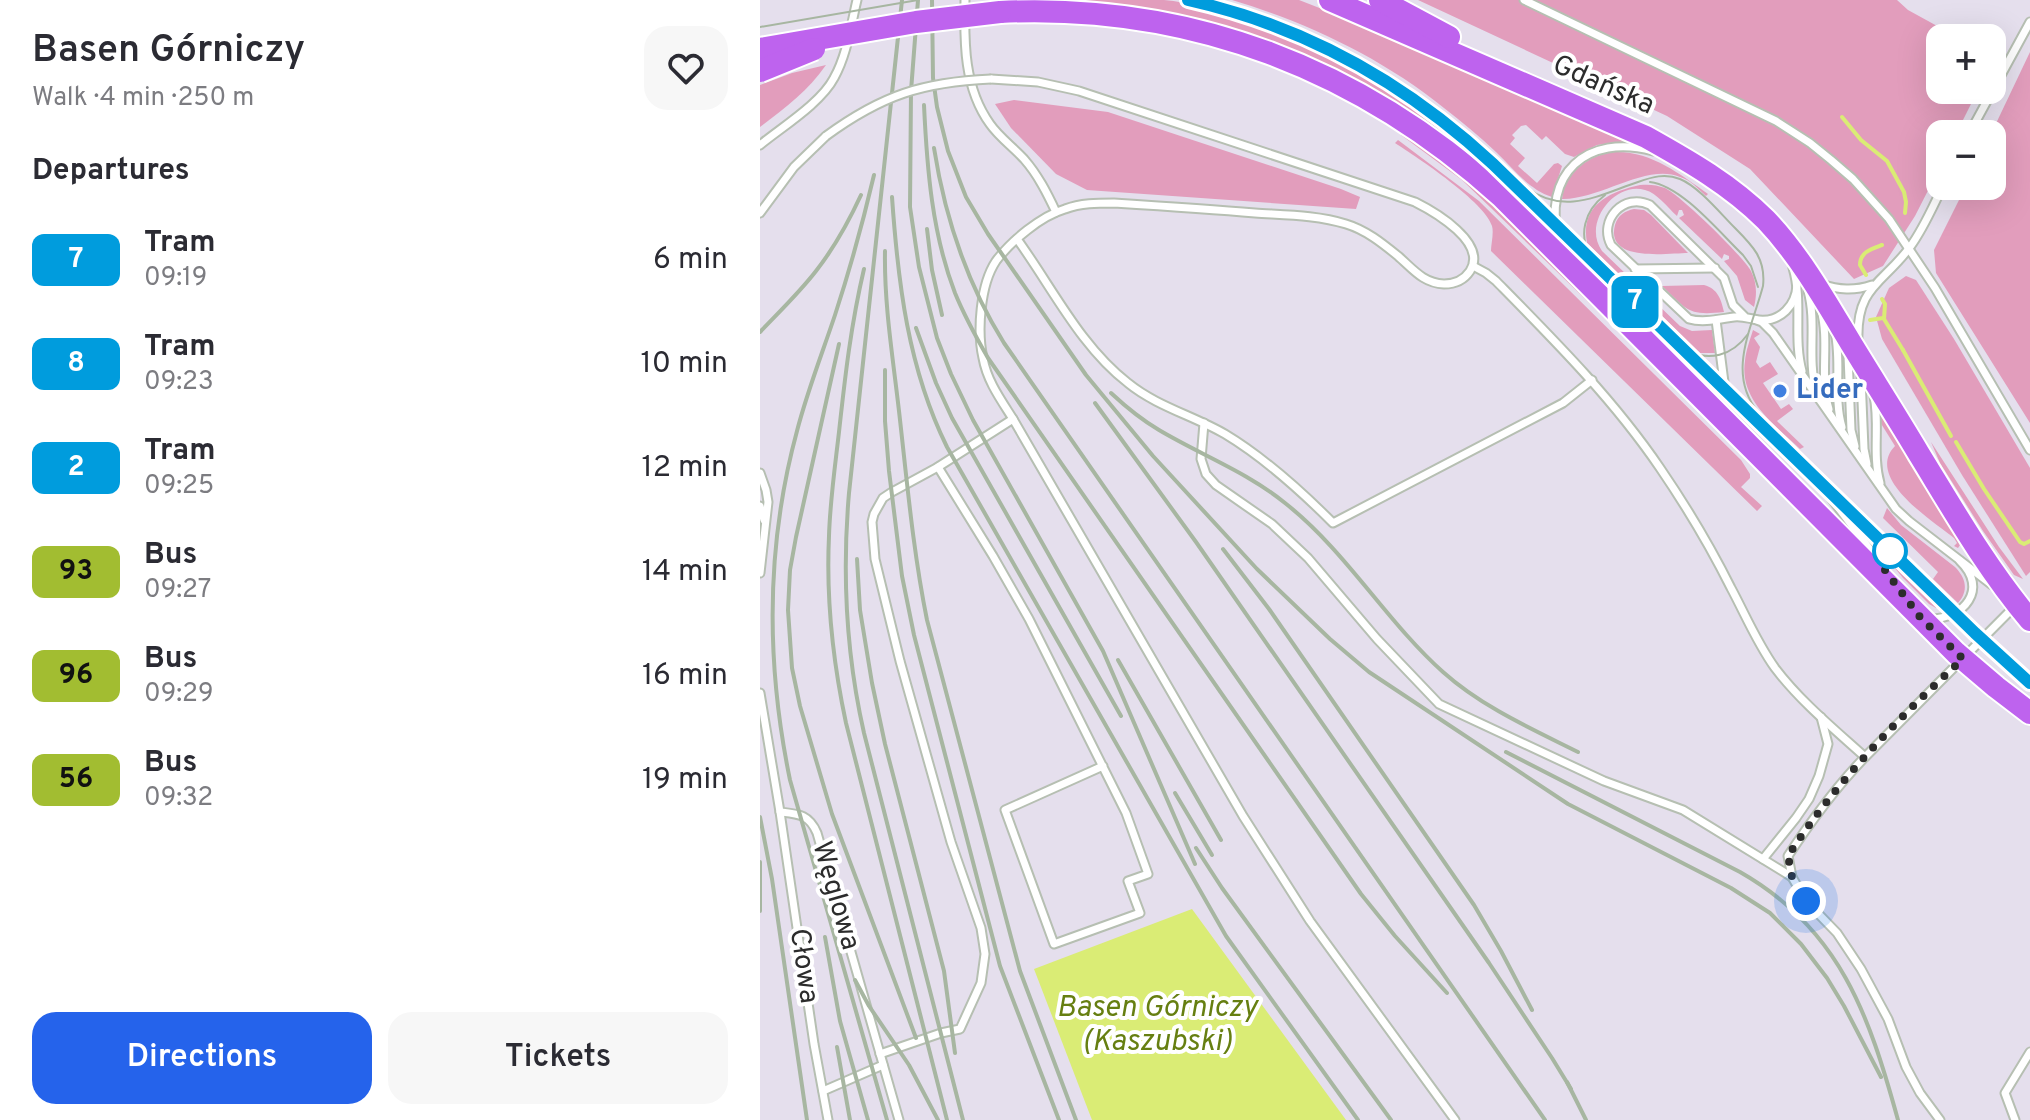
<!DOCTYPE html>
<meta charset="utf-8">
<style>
body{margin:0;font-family:Overpass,sans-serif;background:#f7f7f7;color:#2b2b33;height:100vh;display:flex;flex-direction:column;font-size:30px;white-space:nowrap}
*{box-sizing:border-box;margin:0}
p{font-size:26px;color:#7c7c81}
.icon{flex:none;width:44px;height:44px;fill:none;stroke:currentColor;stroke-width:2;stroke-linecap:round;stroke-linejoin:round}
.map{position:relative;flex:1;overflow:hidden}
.sheet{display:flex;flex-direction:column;background:#fff;width:760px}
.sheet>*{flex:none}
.badge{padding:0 16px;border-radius:12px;font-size:28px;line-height:52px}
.buttons{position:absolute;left:1166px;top:24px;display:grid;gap:16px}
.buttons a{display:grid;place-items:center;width:80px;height:80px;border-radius:16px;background:#fff;box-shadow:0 8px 32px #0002;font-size:40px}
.you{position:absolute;width:40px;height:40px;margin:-20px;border:6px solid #fff;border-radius:50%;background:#1a73e8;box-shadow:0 0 0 12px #1a73e833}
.map>.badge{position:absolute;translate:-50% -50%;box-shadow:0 0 0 4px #fff}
h2{padding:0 32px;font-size:30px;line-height:72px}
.round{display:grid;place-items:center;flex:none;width:84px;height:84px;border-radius:24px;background:#f7f7f7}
.summary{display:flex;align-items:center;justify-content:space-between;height:136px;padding:0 32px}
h1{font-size:38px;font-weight:600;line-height:60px}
.action{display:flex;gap:16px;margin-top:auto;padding:16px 32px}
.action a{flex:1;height:92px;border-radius:24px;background:#2563eb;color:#fff;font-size:32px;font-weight:600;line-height:92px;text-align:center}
.action a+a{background:#f7f7f7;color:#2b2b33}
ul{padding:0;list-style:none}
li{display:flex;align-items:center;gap:24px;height:104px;padding:0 32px}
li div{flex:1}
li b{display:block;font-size:30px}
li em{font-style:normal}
li .badge{min-width:88px;font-weight:700;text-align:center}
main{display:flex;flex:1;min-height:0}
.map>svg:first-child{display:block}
</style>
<main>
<section class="sheet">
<div class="summary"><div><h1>Basen Górniczy</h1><p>Walk · 4 min · 250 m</p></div><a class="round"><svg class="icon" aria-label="heart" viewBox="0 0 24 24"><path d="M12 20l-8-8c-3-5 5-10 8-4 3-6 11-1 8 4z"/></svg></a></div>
<h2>Departures</h2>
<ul>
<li><span class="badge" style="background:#009cdd;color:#fff">7</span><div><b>Tram</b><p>09:19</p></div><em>6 min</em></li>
<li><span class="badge" style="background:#009cdd;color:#fff">8</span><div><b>Tram</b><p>09:23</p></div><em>10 min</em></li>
<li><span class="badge" style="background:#009cdd;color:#fff">2</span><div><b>Tram</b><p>09:25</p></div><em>12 min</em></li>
<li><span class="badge" style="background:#a2bd31;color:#111">93</span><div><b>Bus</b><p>09:27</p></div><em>14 min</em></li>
<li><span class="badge" style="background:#a2bd31;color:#111">96</span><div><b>Bus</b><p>09:29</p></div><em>16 min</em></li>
<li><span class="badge" style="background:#a2bd31;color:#111">56</span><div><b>Bus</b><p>09:32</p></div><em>19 min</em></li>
</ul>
<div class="action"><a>Directions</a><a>Tickets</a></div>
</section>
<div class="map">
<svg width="1270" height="1120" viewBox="0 0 1270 1120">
<rect width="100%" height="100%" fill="#e5dfed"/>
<g fill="#e29dbc">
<path d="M289,0C327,0 366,0 404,0C429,2 456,11 480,18C550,39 616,74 674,118C715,150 752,187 790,224L791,229C775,216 761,201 746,187C728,171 710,155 690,140C571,51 436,7 289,0Z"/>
<path d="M472,0H539L580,16L867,141L837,145L814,157L805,154L786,136L782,140L766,125L761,126L752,135L755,138L750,144L765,158L758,166L777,183L794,164L798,163L802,166L792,197C768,189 754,169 736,152C719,136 702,122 684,108C622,58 548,23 472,0Z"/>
<polygon points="658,0 1137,0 1148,10 1199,38 1180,38 1180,90 1218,90 1196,134 1180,134 1180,167 1155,216 1123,266 1094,279 990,169 907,116"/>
<polygon points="1270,52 1270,423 1176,273 1174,250 1206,186 1232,186 1231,134"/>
<path d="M66,65C49,90 24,109 0,127V85L32,73Z"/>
<polygon points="254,100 348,112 581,189 600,197 596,209 327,190 296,174 251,128 235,104"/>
<polygon points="643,132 681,158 734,202 855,324 849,322 702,180 641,135"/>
<path d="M638,140L719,201L981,460L990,474V478L981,487L1002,506L997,511L731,251C731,244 734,233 732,226C726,203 657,157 635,143Z"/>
<path d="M855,152C891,151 920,174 948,194L946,196C938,189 931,180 920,177C886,163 840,200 802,199C805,172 830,154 855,152Z"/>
<path d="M880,185C889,184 897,185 905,188C920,195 983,256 991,271C997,283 997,295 994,307L985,300L977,276L964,261L969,259V256L964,254L962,259L919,218L924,215L922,210H919L917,216C907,207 897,193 885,190C855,181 822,223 842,251L920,326L932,331L952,330L955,353H940L827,243C820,205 849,192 880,185Z"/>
<path d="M874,209L884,210L891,215L928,253C908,253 845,263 855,225C858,215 865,211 874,209Z"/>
<polygon points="1146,276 1156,280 1194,339 1270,468 1270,572 1266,576 1202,475 1122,339 1116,317 1129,288"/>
<path d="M944,285C958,289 961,299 964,312C927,316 928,310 902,286Z"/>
<path d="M993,330L1000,334L994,338L1000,347L996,362L1000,368L1010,362L1018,374L1003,383L1021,409L1029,404L1033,409L1017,421L1044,447L1040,449C1015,425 979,400 985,361C986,350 990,340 993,330Z"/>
<path d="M1121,413L1197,538L1200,545L1198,548L1194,546L1197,543L1194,538C1173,521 1104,478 1135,446L1120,422Z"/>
<polygon points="1171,442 1239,547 1263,579 1254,575 1223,531 1180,463"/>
<path d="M1127,508L1141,525L1195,567C1206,578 1209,591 1198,603L1173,579L1178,572L1123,518Z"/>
<polygon points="1097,522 1187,609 1176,608 1169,604 1143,578"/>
</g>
<polygon fill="#daec75" points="432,909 586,1120 332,1120 274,969"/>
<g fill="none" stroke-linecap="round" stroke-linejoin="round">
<g stroke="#daec75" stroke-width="4">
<polyline points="1082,117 1101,140 1127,161 1144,192 1146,202 1145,213"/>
<path d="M1106,275L1100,265C1100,252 1111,249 1122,245"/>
<polyline points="1122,299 1125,304 1124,319 1143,350"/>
<polyline points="1110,320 1123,318"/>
<polyline points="1143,350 1191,436"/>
<polyline points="1196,442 1224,489 1260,542 1264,544 1270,541"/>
</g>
<defs>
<g id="lane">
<path d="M205,0C204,43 204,88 230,124C239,137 253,147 264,159C278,175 287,193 296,212"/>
<polyline points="764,0 1016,121 1050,143 1071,160 1093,179 1129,219 1175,288 1270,450"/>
<path d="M231,79L278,82L319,91L655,202C675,212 728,243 710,271C704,280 695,284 684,284C663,283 653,269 638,256C622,243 606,230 586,224C557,215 525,215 495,213C448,209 401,206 354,203C337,203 321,203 305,209C281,216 251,241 236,261C220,285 217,331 223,358C227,381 241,400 253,419"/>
<polyline points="1209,134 1270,22"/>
<path d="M0,145C22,127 61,103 74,78C87,55 91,25 97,0"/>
<polyline points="0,213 34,167 66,136"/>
<polyline points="797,227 823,252"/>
<path d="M257,239C292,287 320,346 368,383C396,406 434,416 465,434C505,458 540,490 573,523L803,403L832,380"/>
<polyline points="798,239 839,267 1059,482 1118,560"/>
<path d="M799,242C781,174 827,133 893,151"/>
<path d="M713,266L726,273L736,281C795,341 853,399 900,468C926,506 950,546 971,588C985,614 997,643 1015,668C1040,701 1074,729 1105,757C1076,787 1051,821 1028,856L1032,877L1046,901L1077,933L1101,969L1128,1019L1146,1067L1160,1093L1180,1120"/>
<path d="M1033,268C1043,301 1033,338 1042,371"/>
<polyline points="875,269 955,268"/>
<path d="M1061,284C1079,290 1094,291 1112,285"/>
<path d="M1048,291C1057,323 1047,358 1056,390"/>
<path d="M1061,310C1070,342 1059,377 1069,409"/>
<path d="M985,317L973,305L964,278L890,205C864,192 838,220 851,245L929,319C943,323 959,319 974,317C983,316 990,319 999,320C1021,322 1036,305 1037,285"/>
<polyline points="994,319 1002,322 1013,333 1136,509 1149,521 1232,585"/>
<polyline points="956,320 965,390"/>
<path d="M1075,332C1082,363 1073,397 1082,427"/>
<path d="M1098,341C1096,286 1123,284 1150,247C1164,228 1173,206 1183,186"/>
<polyline points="1088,355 1091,430 1095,446"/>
<polyline points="1101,377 1104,449 1107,464"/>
<path d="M1114,396C1120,424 1112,454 1120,483"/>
<polyline points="444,423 441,459 446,474 456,485 512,524 548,558 617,639 679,704 844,781 923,810 1032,877"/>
<polyline points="0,473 6,490 8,502 0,573"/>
<polyline points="0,506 4,520"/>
<path d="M1170,619C1204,619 1229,589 1200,561"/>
<path d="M0,693L20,812C38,814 49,814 57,833L139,1120"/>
<polyline points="1105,757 1256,605"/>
<polyline points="343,766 245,810 294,944 380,913 368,881 388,874 366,813 269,619 233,556 178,467 253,419 483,816 550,921 695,1120"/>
<polyline points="20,812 54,1044 68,1120"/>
<polyline points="1003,859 1036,818 1049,799 1059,776 1068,744 1061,717"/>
<polyline points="120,1054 181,1033 200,1029 221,983 225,954 221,928 191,842 140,661 115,559 112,522 114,514 123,498 132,492 178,467"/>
<polyline points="63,1091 123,1065"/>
<polyline points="1255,1120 1245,1093 1270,1052"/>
</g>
<g id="primary">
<path d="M570,0L886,137C929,161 971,185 1006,220C1041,257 1066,302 1092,345C1114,381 1137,417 1159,454C1194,511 1227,569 1270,620"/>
<polyline points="620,0 689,37"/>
<path d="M240,12C431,3 600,69 741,196L1196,653L1236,687L1270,713"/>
</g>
</defs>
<use href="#lane" stroke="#b6bfb2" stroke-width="11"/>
<use href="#primary" stroke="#fff" stroke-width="26"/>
<use href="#lane" stroke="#fff" stroke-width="7"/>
<use href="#primary" stroke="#be63ee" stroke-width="22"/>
<g stroke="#a7b6a1" stroke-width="2">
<path d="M428,0C544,26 647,83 733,164L1215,633L1270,683"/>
<polyline points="0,27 158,0"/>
<path d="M890,182C922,186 959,232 983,255L991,266L998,287"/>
<path d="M767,188C805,216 839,195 878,182C892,177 905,173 920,179C939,187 960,213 975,228C993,246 1006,259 1003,286C992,328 966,373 998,412"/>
<path d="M831,258C818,235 824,211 845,195"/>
<path d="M925,350C949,362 972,356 988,334"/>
</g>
<g stroke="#a7b6a1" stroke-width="4">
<path d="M142,0L89,493C82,574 86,654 104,733L203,1120"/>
<polyline points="158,0 151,91 150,207 159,267 177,338 191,374 213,420 343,651 435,864"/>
<polyline points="172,0 173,78 177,107 188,151 206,197 228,234 326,375 393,456 497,569 570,639 609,672 808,804 971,888 1010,913 1041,944 1067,978 1084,1006 1121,1077"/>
<path d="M164,105C167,169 172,233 195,293C204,315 216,337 228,358L601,894L635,936L687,993"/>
<path d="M174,148C185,218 206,282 244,343L785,1120"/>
<path d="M114,175C103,222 90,269 75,315C62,354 47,392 37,431C6,545 6,664 30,780L127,1120"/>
<path d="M132,197C138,283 148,368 187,447L466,936L598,1120"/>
<polyline points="167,229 172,270 182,315"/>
<path d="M125,251C124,305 133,358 139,411C147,481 153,551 167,620L260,971L316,1120"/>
<path d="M104,269C91,324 85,377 79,432C75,467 70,501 69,536C66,599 73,662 86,723L187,1120"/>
<polyline points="156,328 176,383 192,418 361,716"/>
<path d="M0,332C19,312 39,293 56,271C74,248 89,221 101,195"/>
<polyline points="79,344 36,537 30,570 28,610 32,668 40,706 72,814 156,1038"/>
<polyline points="125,370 125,421 129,471 142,576 154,635 240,966 299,1120"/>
<path d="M351,393C366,407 382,420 399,430C441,455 487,472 525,503C586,551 626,621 683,672C722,707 772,729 818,752"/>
<polyline points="335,403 436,542 729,963 792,1058 811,1089"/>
<polyline points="463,549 509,609 714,905 741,951 772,1010"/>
<polyline points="97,559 100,610 112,683 125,744 184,971 195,1053"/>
<polyline points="358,660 461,840"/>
<path d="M746,752L980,872C1080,929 1109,1015 1138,1120"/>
<polyline points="415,793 452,855"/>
<polyline points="0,817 12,879 47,1120"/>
<polyline points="436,848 462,888 631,1120"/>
<polyline points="0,862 0,911"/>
<polyline points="65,937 80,1021 108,1120"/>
<polyline points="95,980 109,1006 149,1065 178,1120"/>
<polyline points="77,1047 90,1120"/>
<polyline points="807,1082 826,1120"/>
</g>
<defs>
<path id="lane-bridge" d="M66,136C122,95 163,82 231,79"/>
<g id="primary-bridge">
<polyline points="0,49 156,22 240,12"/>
<polyline points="0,71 54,49"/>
</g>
</defs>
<use href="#lane-bridge" stroke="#b6bfb2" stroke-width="11" stroke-linecap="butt"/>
<use href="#primary-bridge" stroke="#fff" stroke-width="26" stroke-linecap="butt"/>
<use href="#lane-bridge" stroke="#fff" stroke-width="7"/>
<use href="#primary-bridge" stroke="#be63ee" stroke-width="22"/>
</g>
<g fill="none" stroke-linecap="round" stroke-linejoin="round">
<defs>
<path id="line" d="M428,0C544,26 646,83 733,164L1215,633L1270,683"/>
</defs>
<use href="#line" stroke="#fff" stroke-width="18"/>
<use href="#line" stroke="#009cdd" stroke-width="12"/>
<path stroke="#2c2c2c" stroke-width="8" stroke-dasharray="0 14.4" d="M1046,901L1032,877L1028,856C1075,783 1139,717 1203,659L1160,617L1119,562L1130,551"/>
</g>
<circle fill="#3f7fe0" stroke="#fff" stroke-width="3" cx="1020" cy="391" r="8"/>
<circle fill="#fff" stroke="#009cdd" stroke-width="4" cx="1130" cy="551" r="16"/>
<g text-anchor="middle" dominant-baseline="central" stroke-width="8" stroke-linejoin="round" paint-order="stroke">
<g font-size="28" fill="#2c2c2c" stroke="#fff">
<text transform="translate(843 86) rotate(24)">Gdańska</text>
<text transform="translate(75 896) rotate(74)">Węglowa</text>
<text transform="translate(43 966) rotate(82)">Cłowa</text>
</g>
<g font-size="28" font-weight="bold" fill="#366cbe" stroke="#fff" text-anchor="start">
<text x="1036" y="391">Lider</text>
</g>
<g font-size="30" font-style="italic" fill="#667f11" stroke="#fff">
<text x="397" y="1008">Basen Górniczy<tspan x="397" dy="34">(Kaszubski)</tspan></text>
</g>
</g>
</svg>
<div class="buttons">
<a>+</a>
<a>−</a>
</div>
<div class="you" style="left:1046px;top:901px"></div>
<b class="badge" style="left:875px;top:302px;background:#009cdd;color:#fff">7</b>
</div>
</main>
